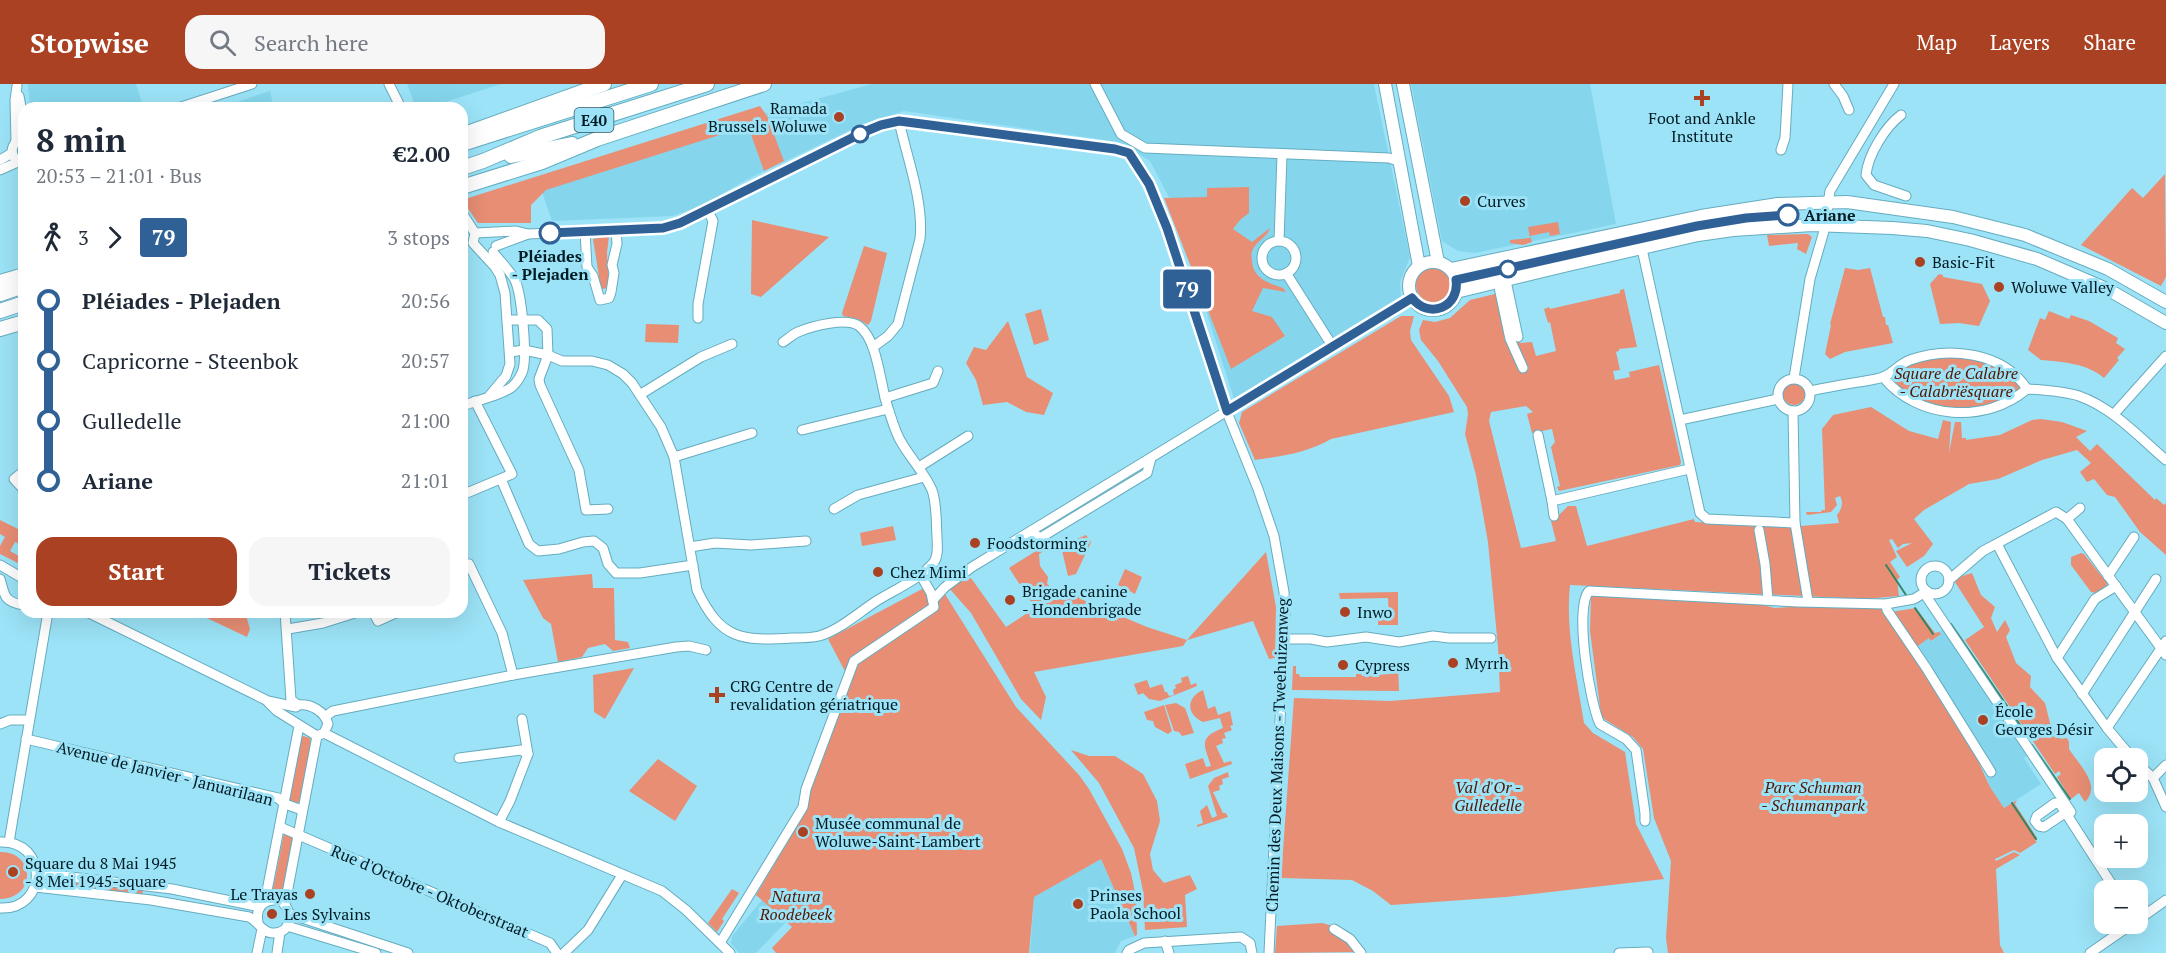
<!DOCTYPE html>
<meta charset="utf-8">
<style>
body{margin:0;font-family:"PT Serif",serif;background:#f6f6f7;color:#1f2937;height:100vh;display:flex;flex-direction:column;font-size:22px;white-space:nowrap}
*{box-sizing:border-box;margin:0}
p{font-size:20px;color:#747a83}
.icon{flex:none;width:33px;height:33px;fill:none;stroke:currentColor;stroke-width:2;stroke-linecap:round;stroke-linejoin:round}
.map{position:relative;flex:1;overflow:hidden}
.side{position:absolute;left:18px;top:18px;width:450px;height:516px;display:flex;flex-direction:column;background:#fff;border-radius:18px;box-shadow:0 6px 24px #0002}
.side>*{flex:none}
.badge{padding:0 12px;border-radius:4px;font-size:21px;line-height:39px}
.controls{position:absolute;left:2094px;top:664px;display:grid;gap:12px}
.controls a{display:grid;place-items:center;width:54px;height:54px;border-radius:12px;background:#fff;box-shadow:0 6px 24px #0002;font-size:30px}
.map>.badge{position:absolute;translate:-50% -50%;box-shadow:0 0 0 3px #fff}
.legs{display:flex;align-items:center;gap:9px;height:66px;padding:0 18px;font-size:20px}
.legs p{margin-inline-start:auto}
.summary{display:flex;align-items:center;justify-content:space-between;height:102px;padding:0 18px}
h1{font-size:33px;font-weight:700;line-height:45px}
.cta{display:flex;gap:12px;margin-top:auto;padding:12px 18px}
.cta a{flex:1;height:69px;border-radius:18px;background:#a94122;color:#fff;font-size:24px;font-weight:700;line-height:69px;text-align:center}
.cta a+a{background:#f6f6f7;color:#1f2937}
ul{padding:0 18px;list-style:none}
li{display:flex;align-items:center;gap:21px;height:60px;font-size:22px}
li i{display:grid;place-items:center;width:9px;height:100%;margin:0 8px;background:currentColor}
li i::after{content:'';width:15px;height:15px;margin:-8px;border:4px solid;border-radius:50%;background:#fff}
li p{margin-inline-start:auto}
li:first-child i{background:linear-gradient(#0000 50%,currentColor 0)}
li:last-child i{background:linear-gradient(currentColor 50%,#0000 0)}
header{display:flex;align-items:center;gap:36px;box-sizing:border-box;height:84px;padding:0 30px;background:#a94122;color:#fff}
header strong{font-size:28px}
nav{display:flex;gap:33px;margin-inline-start:auto;font-size:21px}
.search{width:420px;height:54px;background:#f6f6f7;display:flex;align-items:center;gap:15px;box-sizing:border-box;padding:0 21px;border-radius:18px;color:#747a83;font-size:22px}
.map>svg:first-child{display:block}
</style>
<header>
<strong>Stopwise</strong>
<div class="search"><svg class="icon" aria-label="search" viewBox="0 0 24 24"><circle cx="10" cy="10" r="6"/><path d="M15 15l6 6"/></svg>Search here</div>
<nav><a>Map</a><a>Layers</a><a>Share</a></nav>
</header>
<div class="map">
<svg width="2166" height="869" viewBox="0 0 2166 869">
<rect width="100%" height="100%" fill="#9ce3f7"/>
<g fill="#85d6ed">
<polygon points="28,0 136,0 143,22 136,24 30,24"/>
<polygon points="407,0 501,0 427,24 416,24"/>
<polygon points="872,0 1374,0 1410,173 1400,198 1401,214 1234,315 1172,119 1150,77 1118,58 904,27 863,40 748,95 703,121 673,132 552,137 540,102 769,28"/>
<polygon points="1411,0 1590,0 1616,140 1475,169 1458,167 1442,157"/>
<polygon points="270,7 274,24 219,24"/>
<polygon points="1944,544 2029,671 2024,674 2041,700 2004,724 1990,703 1986,692 1994,686 1915,564 1929,554 1932,557 1941,550 1939,548"/>
<polygon points="1101,775 1135,852 1121,857 1115,869 1030,869 1034,813"/>
<polygon points="762,816 787,837 756,869 739,869 731,859 732,852"/>
</g>
<g fill="#e78e74">
<polygon points="760,22 767,32 784,77 764,87 748,42 546,106 531,121 531,139 478,139 462,116"/>
<polygon points="2165,90 2166,193 2161,202 2081,161 2132,104 2143,114"/>
<path d="M1249,103V129L1240,136L1233,145L1252,158L1270,144C1267,153 1260,155 1255,162C1251,167 1251,171 1252,177C1253,194 1268,199 1283,204L1286,208L1263,204L1252,227L1272,233L1285,252L1231,285L1164,114L1207,113V104Z"/>
<polygon points="752,136 829,153 761,213 751,210"/>
<polygon points="1558,138 1560,150 1550,152 1549,148 1530,152 1532,158 1523,161 1510,159 1510,156 1530,154 1528,143"/>
<polygon points="1808,150 1812,153 1806,170 1797,165 1798,159 1769,162 1767,151"/>
<polygon points="609,152 607,169 609,204 601,205 593,155"/>
<polygon points="864,162 887,169 871,237 868,241 858,235 843,232 842,229"/>
<polygon points="1845,184 1858,186 1870,184 1883,233 1885,233 1886,241 1888,241 1893,259 1845,268 1830,275 1825,270 1831,241 1830,240"/>
<circle cx="1433" cy="201" r="17"/>
<polygon points="1939,190 1943,191 1943,193 1982,200 1990,217 1979,242 1959,239 1940,240 1930,200"/>
<path d="M1624,205L1637,263L1619,265V267L1616,268L1620,286L1613,287L1615,296L1630,293L1629,288L1659,281L1681,378L1680,381L1559,407L1557,403L1560,402L1551,363L1555,358L1552,345L1532,349L1527,330L1533,328L1526,322L1491,328L1489,337L1521,464L1556,457L1550,433L1559,431L1568,422H1576L1587,462L1694,435L1695,438L1788,443L1839,439L1837,431C1841,426 1844,419 1840,412L1835,414L1837,421L1831,428L1807,431L1806,428H1821L1822,426H1825L1822,345L1833,331L1871,323L1909,347L1938,355L1943,336L1951,338L1949,369L1955,338H1961L1962,354H1966V356L2000,351L2032,336L2041,335L2062,338L2087,347L2076,353L2090,367L2097,360L2155,416L2156,414L2164,421L2166,419V471L2140,448L2115,413L2107,411L2094,395L2087,398L2080,388L2091,379L2077,366L2042,376L1998,395L1969,400L1924,426L1914,435L1933,460L1924,472L1907,483L1896,467L1912,459L1903,460L1898,464L1892,455L1889,456L1897,473L1890,478L1900,493L1897,496L1899,512L1865,515L1570,501C1565,547 1577,593 1584,639L1593,649L1625,668L1636,740L1664,795L1506,813L1391,821L1373,807L1352,796L1281,794L1294,614L1390,617L1500,608L1498,563L1488,458L1476,391L1465,350L1468,330L1467,323L1438,277L1421,256L1419,246L1423,236L1435,238L1450,234L1470,216L1499,209L1513,256L1518,255L1520,259L1532,258L1536,272L1556,267L1550,238L1548,239L1544,225L1549,223L1550,225L1620,209V206Z"/>
<polygon points="1041,225 1049,256 1034,261 1025,230"/>
<path d="M2049,227L2069,235L2071,231L2089,237L2118,254L2116,259L2125,265L2117,274L2119,276L2104,294C2087,279 2062,278 2041,276L2028,266L2040,234L2045,236Z"/>
<path d="M1401,232H1414L1410,247L1411,256L1449,312L1454,328L1331,355C1307,369 1282,372 1255,376L1239,339L1242,328Z"/>
<polygon points="1008,237 1027,293 1053,309 1044,331 1026,328 1007,318 983,321 976,296 966,279 974,263 986,266"/>
<polygon points="646,240 679,241 678,259 645,258"/>
<path d="M1929,272C1971,273 1988,272 2021,302L2020,308L1980,325L1937,324L1899,307L1890,294L1893,287Z"/>
<circle cx="1794" cy="310" r="11"/>
<polygon points="0,436 24,448 24,462 15,458 10,467 24,475 24,482 0,470 0,462 5,453 0,450"/>
<polygon points="893,442 896,456 862,462 860,449"/>
<polygon points="1086,451 1091,458 1076,490 1068,492 1061,462"/>
<polygon points="1044,462 1051,464 1055,469 1048,464 1039,470 1040,482 1048,493 1047,500 1051,503 1075,509 1085,517 1147,543 1187,556 1266,468 1276,523 1275,574 1269,575 1253,537 1187,556 1183,562 1034,588 1046,613 1041,636 1021,615 971,529 948,503 971,494 1006,543 1035,524 1009,484"/>
<polygon points="2081,469 2084,470 2107,499 2106,504 2100,510 2091,508 2071,481 2071,473"/>
<polygon points="1125,485 1142,493 1135,510 1118,501"/>
<path d="M1972,489L1981,511L1995,523L1991,534L1997,548L2005,536L2010,546L2006,553L2016,579L2031,592L2030,603L2045,619L2050,639L2061,655L2067,654L2069,658V665C2079,681 2102,701 2085,718L2079,709L2071,715L2057,693L2061,690L2059,687L2055,690L1965,556L1984,543L1955,498L1959,493Z"/>
<polygon points="592,490 593,504 614,504 615,556 628,558 630,564 613,567 605,560 588,564 582,573 558,578 551,540 543,534 523,496"/>
<polygon points="924,504 932,521 851,577 847,591 828,555"/>
<polygon points="943,507 1016,623 1079,691 1089,705 1122,765 1131,789 1136,813 1137,851 1135,852 1101,775 1034,813 1029,869 776,869 772,864 792,843 756,811 795,745 857,580 936,523 935,516"/>
<polygon points="1398,508 1398,541 1378,541 1378,536 1389,535 1388,514 1340,515 1339,509"/>
<polygon points="1591,511 1755,519 1775,524 1808,522 1884,525 1983,676 1979,679 1990,703 2004,724 2017,716 2015,720 2037,754 2035,756 2037,758 2020,769 2014,766 1995,775 1996,777 2014,768 2020,771 1996,785 2000,861 2004,869 1668,869 1666,854 1671,777 1654,734 1643,665 1633,653 1604,635 1601,630 1590,547"/>
<polygon points="1916,524 1935,549 1939,548 1941,550 1931,557 1929,554 1915,564 1891,528"/>
<polygon points="194,528 245,528 250,545 247,553"/>
<polygon points="1390,581 1398,581 1399,607 1292,606 1293,582 1296,582 1296,590 1299,590 1300,593 1356,593 1356,590 1361,590 1362,592 1390,590"/>
<polygon points="634,584 605,635 594,628 593,591"/>
<polygon points="1188,592 1191,601 1196,599 1197,602 1160,617 1149,615 1143,609 1138,611 1134,600 1147,596 1150,604 1162,600 1165,608 1167,608 1169,612 1174,611 1173,606 1176,604 1175,601 1182,598 1181,594"/>
<path d="M1203,606L1208,625L1215,622L1218,631L1230,627L1233,641L1230,642L1232,646L1224,649L1226,654L1222,655L1223,659L1216,662L1224,679L1231,677L1232,680L1190,695L1185,680L1203,674L1206,683L1211,682C1204,660 1198,654 1223,644L1220,634L1203,638C1186,630 1186,614 1203,606Z"/>
<polygon points="1176,619 1185,624 1194,649 1182,652 1179,648 1174,647 1165,621"/>
<polygon points="1164,621 1172,647 1168,650 1155,643 1153,637 1147,636 1144,628"/>
<polygon points="303,652 310,654 311,659 300,716 297,720 289,717 289,713 301,654"/>
<polygon points="1071,666 1089,672 1115,672 1143,690 1157,717 1160,737 1150,770 1153,786 1164,799 1190,791 1197,805 1185,811 1187,843 1145,846 1143,807 1134,764 1099,699"/>
<polygon points="658,675 697,702 675,737 629,707"/>
<polygon points="1228,688 1229,693 1222,695 1223,700 1219,702 1220,706 1213,708 1223,729 1226,729 1228,733 1197,743 1197,741 1203,739 1200,727 1207,721 1212,734 1217,732 1208,702 1214,694"/>
<polygon points="284,749 294,751 283,807 273,805"/>
<path d="M0,768C35,767 37,814 0,815Z"/>
<polygon points="48,794 143,806 142,813 47,799"/>
<polygon points="732,805 739,809 722,835 724,837 717,848 708,839"/>
<path d="M1322,839L1333,842C1339,853 1349,858 1356,868L1275,869L1277,842Z"/>
</g>
<g fill="none" stroke-linecap="round" stroke-linejoin="round">
<g stroke="#32845f" stroke-width="2">
<polyline points="1886,481 1906,511"/>
<polyline points="1915,524 1933,550"/>
<polyline points="1951,540 2029,654"/>
<polyline points="2032,661 2070,715"/>
<polyline points="2012,719 2036,755"/>
</g>
<defs>
<g id="minor">
<polyline points="389,0 401,24"/>
<polyline points="1095,0 1121,50 1145,64 1389,74 1398,77"/>
<polyline points="1834,0 1843,12 1849,26"/>
<polyline points="19,12 24,39"/>
<polyline points="178,24 252,0"/>
<path d="M1901,31C1885,43 1868,71 1866,91L1874,101L1906,112"/>
<path d="M24,54C13,57 9,66 15,75L24,79"/>
<polyline points="16,57 15,16 17,2"/>
<polyline points="1781,66 1785,54 1788,0"/>
<polyline points="0,76 12,69"/>
<polyline points="0,86 18,78"/>
<polyline points="462,129 475,149 473,159 495,183 500,191 505,209 510,280 506,292 490,311"/>
<polyline points="585,147 587,183 593,192 600,216 609,214 611,208 614,189 612,181 617,160 616,146"/>
<polyline points="475,149 516,147 528,150 663,144 680,139 865,48 881,41 899,37 1104,63 1129,69 1149,100 1167,144 1222,316 1258,405 1274,452 1284,508 1285,531 1269,869"/>
<circle cx="1279" cy="174" r="17"/>
<polyline points="1279,157 1282,71"/>
<polyline points="496,162 528,150"/>
<polyline points="1642,165 1700,429 1707,435 1795,439"/>
<polyline points="1286,189 1333,263"/>
<polyline points="1506,197 1518,253"/>
<polyline points="1499,203 1510,255 1523,284"/>
<polyline points="698,234 698,220 713,137 707,125"/>
<polyline points="507,236 538,236 547,245 548,271 539,295 540,301 579,386 586,426 608,425"/>
<path d="M873,263L888,252L898,240L920,155C924,118 907,74 899,37"/>
<path d="M510,268L524,266L548,271L562,277H592L608,281L623,290L632,299L661,343L674,373L697,506C721,556 741,557 792,554C801,554 811,554 819,552C840,546 859,528 878,516C896,505 920,495 934,478C939,471 937,460 937,452C936,438 937,420 932,406C924,388 910,374 900,356C895,347 892,336 889,327C880,304 879,257 859,242C847,233 812,242 798,248C793,250 788,255 783,258"/>
<path d="M1883,293C1918,336 1986,340 2027,305C2044,306 2063,307 2079,312C2113,324 2139,353 2166,376"/>
<polyline points="1794,294 1810,195 1824,147 1830,107 1894,0"/>
<circle cx="1794" cy="311" r="16"/>
<path d="M1810,307C1828,303 1847,300 1865,297C1870,296 1878,295 1883,293C1893,289 1899,280 1910,276C1949,262 2003,268 2027,305"/>
<polyline points="641,310 701,273 732,260"/>
<polyline points="885,314 933,299 938,287"/>
<path d="M462,322C475,317 505,310 513,302C518,297 521,292 523,286C527,270 522,208 514,194C508,185 500,177 493,168"/>
<polyline points="1793,327 1795,439 1808,517"/>
<polyline points="2114,330 2166,272"/>
<polyline points="1680,336 1778,315"/>
<polyline points="802,346 888,325"/>
<polyline points="1538,351 1552,417 1689,385"/>
<polyline points="674,373 752,349"/>
<polyline points="919,383 968,352"/>
<polyline points="24,387 14,395 24,406"/>
<polyline points="501,395 529,460 538,467 559,465 583,458 594,457 603,464 608,480 616,489 640,489 693,481"/>
<polyline points="462,411 512,390 475,317"/>
<polyline points="1552,417 1554,432"/>
<polyline points="834,425 858,411 924,393"/>
<polyline points="2067,435 2080,424"/>
<polyline points="1759,446 1765,480 1768,516"/>
<polyline points="1031,447 1040,454 1147,389 1151,374"/>
<polyline points="1997,460 2057,574 2107,644 2133,675"/>
<polyline points="690,463 715,459 751,461 806,457"/>
<polyline points="0,481 24,495"/>
<circle cx="1935" cy="496" r="14"/>
<polyline points="462,483 469,480 502,549 513,591"/>
<polyline points="2108,492 2134,453"/>
<path d="M0,495C5,511 3,518 24,521"/>
<polyline points="1949,496 1983,467 2056,428 2067,435 2166,571"/>
<polyline points="1924,509 2071,728"/>
<polyline points="933,516 945,503 972,483 1412,214"/>
<polyline points="1886,520 1887,526 1927,585 1991,688"/>
<polyline points="87,528 268,617 296,623"/>
<polyline points="285,528 291,616 298,621"/>
<polyline points="373,528 378,537 398,528"/>
<polyline points="288,545 323,539 358,528"/>
<polyline points="1284,555 1311,555 1327,558 1366,553 1399,558 1433,552 1449,554 1491,554"/>
<polyline points="2057,574 2095,515 2116,502"/>
<polyline points="2082,610 2156,495"/>
<polyline points="268,618 277,627 317,652"/>
<path d="M298,621C311,619 325,628 328,640L324,649L319,651"/>
<polyline points="326,632 333,627 513,591 676,563 689,562 706,566"/>
<polyline points="522,635 528,670"/>
<polyline points="0,640 10,636 29,636"/>
<polyline points="2107,644 2166,557"/>
<polyline points="324,649 499,738 662,807 686,826 730,869"/>
<polyline points="26,655 278,714 285,720 302,726"/>
<polyline points="459,674 521,666 528,670 510,717 499,738"/>
<polyline points="2138,680 2153,694 2166,723"/>
<polyline points="2153,694 2166,681"/>
<polyline points="2065,729 2044,743 2039,742 2035,737 2037,732 2055,719 2060,720 2116,807"/>
<path d="M1645,737V729L1636,666L1626,655L1600,640C1590,620 1574,524 1589,507L1798,518L1886,520L1914,515L1927,507"/>
<polyline points="280,743 550,859 557,869"/>
<path d="M0,758C49,756 48,827 0,824"/>
<polyline points="9,758 48,528"/>
<polyline points="37,789 172,805 260,823"/>
<path d="M35,803L151,816L249,833C258,837 262,849 273,849C292,850 294,827 281,817C266,813 255,822 258,838"/>
<polyline points="265,817 299,642"/>
<polyline points="285,820 317,652"/>
<polyline points="290,830 408,869"/>
<polyline points="2138,836 2166,816"/>
<polyline points="287,842 376,869"/>
<polyline points="1334,845 1350,855 1361,869"/>
<polyline points="1165,857 1169,869"/>
<polyline points="720,859 803,723 806,705 854,577 934,523 931,509 920,490"/>
<polyline points="257,869 262,845"/>
<polyline points="277,869 280,848"/>
<polyline points="564,869 588,846 622,791"/>
<polyline points="1127,869 1129,866 1144,859 1241,853 1250,859 1252,869"/>
<polyline points="1619,869 1648,868"/>
<polyline points="2090,869 2132,840"/>
</g>
<g id="major">
<polyline points="1385,0 1419,182"/>
<polyline points="1403,0 1438,178"/>
<circle cx="1433" cy="202" r="24"/>
<polyline points="1451,185 1701,132 1778,120 1847,118 1953,133 2025,151 2108,185 2166,218"/>
<polyline points="1456,208 1564,182 1698,151 1733,146 1812,141 1892,144 1927,147 1970,156 2037,175 2109,206 2166,239"/>
</g>
<g id="highway">
<polyline points="470,48 604,0"/>
<polyline points="462,60 651,0"/>
<polyline points="511,72 572,60"/>
<polyline points="462,84 483,77 540,53 707,0"/>
<polyline points="462,103 542,78 597,55 764,0"/>
<polyline points="0,198 24,191"/>
<polyline points="0,210 24,202"/>
<polyline points="0,227 24,219"/>
<polyline points="0,245 24,238"/>
</g>
</defs>
<use href="#minor" stroke="#66acbf" stroke-width="11"/>
<use href="#major" stroke="#66acbf" stroke-width="14"/>
<use href="#highway" stroke="#66acbf" stroke-width="16"/>
<use href="#minor" stroke="#fff" stroke-width="9"/>
<use href="#major" stroke="#fff" stroke-width="12"/>
<use href="#highway" stroke="#fff" stroke-width="14"/>
</g>
<g fill="none" stroke-linecap="round" stroke-linejoin="round">
<defs>
<path id="line-1" d="M550,149L663,144L680,139L864,48L881,41L899,37L1115,65L1129,69L1149,100L1167,144L1227,327L1412,214C1429,236 1460,223 1456,196L1697,142L1746,134L1788,131"/>
</defs>
<use href="#line-1" stroke="#fff" stroke-width="14"/>
<use href="#line-1" stroke="#306196" stroke-width="9"/>
</g>
<g fill="#a94122" stroke="#9ce3f7" stroke-width="2">
<path d="M1699 5h6v6h6v6h-6v6h-6v-6h-6v-6h6z"/>
<circle cx="839" cy="33" r="6"/>
<circle cx="1465" cy="117" r="6"/>
<circle cx="1920" cy="178" r="6"/>
<circle cx="1999" cy="203" r="6"/>
<circle cx="975" cy="459" r="6"/>
<circle cx="878" cy="488" r="6"/>
<circle cx="1010" cy="516" r="6"/>
<circle cx="1345" cy="528" r="6"/>
<circle cx="1453" cy="579" r="6"/>
<circle cx="1343" cy="581" r="6"/>
<path d="M714 602h6v6h6v6h-6v6h-6v-6h-6v-6h6z"/>
<circle cx="1983" cy="636" r="6"/>
<circle cx="803" cy="748" r="6"/>
<circle cx="13" cy="788" r="6"/>
<circle cx="310" cy="810" r="6"/>
<circle cx="1078" cy="820" r="6"/>
<circle cx="272" cy="830" r="6"/>
</g>
<g fill="#fff" stroke="#306196" stroke-width="3">
<circle cx="860" cy="50" r="8"/>
<circle cx="1788" cy="131" r="10"/>
<circle cx="550" cy="149" r="10"/>
<circle cx="1508" cy="185" r="8"/>
</g>
<g text-anchor="middle" dominant-baseline="central" stroke-width="6" stroke-linejoin="round" paint-order="stroke">
<rect fill="#9ce3f7" stroke="#2f5763" stroke-width="1.5" x="574.5" y="24" width="39" height="24" rx="4.5"/>
<g font-size="15" font-weight="bold" fill="#001b23">
<text x="594" y="36">E40</text>
</g>
<g font-size="16" fill="#001b23" stroke="#9ce3f7" text-anchor="start">
<text x="827" y="24" text-anchor="end">Ramada<tspan x="827" dy="18">Brussels Woluwe</tspan></text>
<text x="1702" y="34" text-anchor="middle">Foot and Ankle<tspan x="1702" dy="18">Institute</tspan></text>
<text x="1477" y="117">Curves</text>
<text x="1932" y="178">Basic-Fit</text>
<text x="2011" y="203">Woluwe Valley</text>
<text x="987" y="459">Foodstorming</text>
<text x="890" y="488">Chez Mimi</text>
<text x="1022" y="507">Brigade canine<tspan x="1022" dy="18">- Hondenbrigade</tspan></text>
<text x="1357" y="528">Inwo</text>
<text x="1465" y="579">Myrrh</text>
<text x="1355" y="581">Cypress</text>
<text x="730" y="602">CRG Centre de<tspan x="730" dy="18">revalidation gériatrique</tspan></text>
<text x="1995" y="627">École<tspan x="1995" dy="18">Georges Désir</tspan></text>
<text x="815" y="739">Musée communal de<tspan x="815" dy="18">Woluwe-Saint-Lambert</tspan></text>
<text x="25" y="779">Square du 8 Mai 1945<tspan x="25" dy="18">- 8 Mei 1945-square</tspan></text>
<text x="298" y="810" text-anchor="end">Le Trayas</text>
<text x="1090" y="811">Prinses<tspan x="1090" dy="18">Paola School</tspan></text>
<text x="284" y="830">Les Sylvains</text>
</g>
<g font-size="16" font-weight="bold" fill="#001b23" stroke="#9ce3f7" text-anchor="start">
<text x="1804" y="131">Ariane</text>
<text x="550" y="172" text-anchor="middle">Pléiades<tspan x="550" dy="18">- Plejaden</tspan></text>
</g>
<g font-size="16" font-style="italic" fill="#531603" stroke="#9ce3f7">
<text x="1956" y="289">Square de Calabre<tspan x="1956" dy="18">- Calabriësquare</tspan></text>
<text x="1488" y="703">Val d'Or -<tspan x="1488" dy="18">Gulledelle</tspan></text>
<text x="1813" y="703">Parc Schuman<tspan x="1813" dy="18">- Schumanpark</tspan></text>
<text x="796" y="812">Natura<tspan x="796" dy="18">Roodebeek</tspan></text>
</g>
<g font-size="16" fill="#001b23" stroke="#9ce3f7">
<text transform="translate(1277 671) rotate(-88)">Chemin des Deux Maisons - Tweehuizenweg</text>
<text transform="translate(165 689) rotate(14)">Avenue de Janvier - Januarilaan</text>
<text transform="translate(430 807) rotate(23)">Rue d'Octobre - Oktoberstraat</text>
</g>
</g>
</svg>
<div class="controls">
<a><svg class="icon" aria-label="locate" viewBox="0 0 24 24"><circle cx="12" cy="12" r="6"/><path d="M12 2v4M12 18v4M2 12h4M18 12h4"/></svg></a>
<a>+</a>
<a>−</a>
</div>
<b class="badge" style="left:1187px;top:205px;background:#306196;color:#fff">79</b>
<section class="side">
<div class="summary"><div><h1>8 min</h1><p>20:53 – 21:01 · Bus</p></div><b>€2.00</b></div>
<div class="legs"><svg class="icon" aria-label="walk" viewBox="0 0 24 24"><circle cx="13" cy="4" r="2"/><path d="M13 8l-2 6 4 7M11 14l-3 7M7 12l3-4h3l4 4"/></svg>3<svg class="icon" aria-label="forward" viewBox="0 0 24 24"><path d="M9 5l7 7-7 7"/></svg><b class="badge" style="background:#306196;color:#fff">79</b><p>3 stops</p></div>
<ul>
<li><i style="color:#306196"></i><b>Pléiades - Plejaden</b><p>20:56</p></li>
<li><i style="color:#306196"></i><span>Capricorne - Steenbok</span><p>20:57</p></li>
<li><i style="color:#306196"></i><span>Gulledelle</span><p>21:00</p></li>
<li><i style="color:#306196"></i><b>Ariane</b><p>21:01</p></li>
</ul>
<div class="cta"><a>Start</a><a>Tickets</a></div>
</section>
</div>
